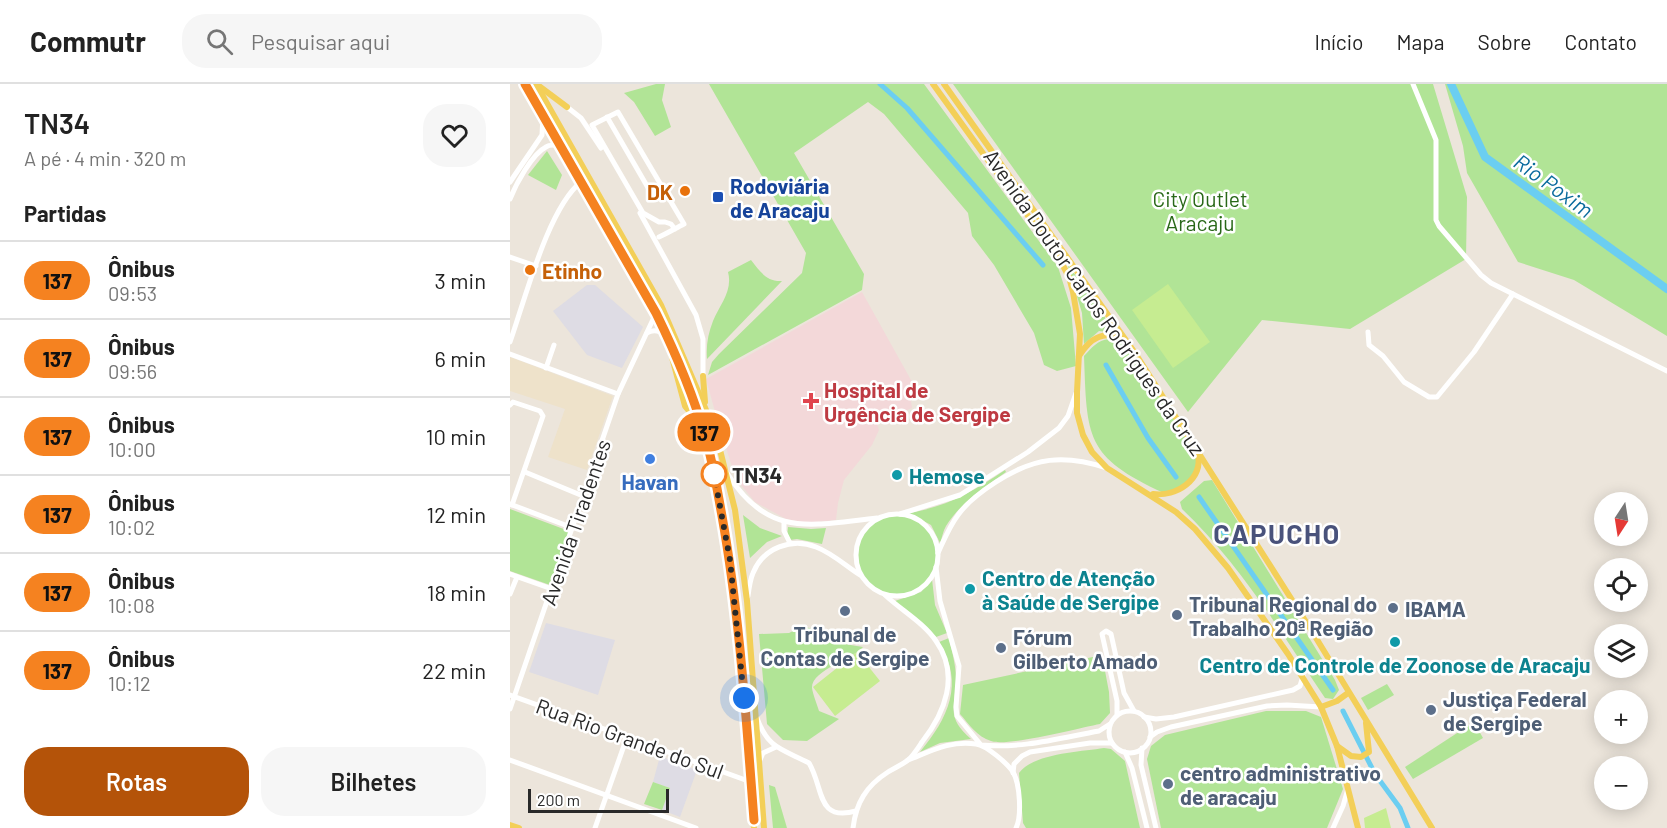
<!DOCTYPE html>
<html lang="pt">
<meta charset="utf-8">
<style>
body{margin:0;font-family:Barlow,sans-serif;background:#f6f6f6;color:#222;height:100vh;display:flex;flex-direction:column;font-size:22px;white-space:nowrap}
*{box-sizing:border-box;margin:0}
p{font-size:20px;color:#767676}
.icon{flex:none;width:33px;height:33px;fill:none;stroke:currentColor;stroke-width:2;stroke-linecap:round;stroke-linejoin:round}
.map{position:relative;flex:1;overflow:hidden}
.details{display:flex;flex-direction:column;background:#fff;width:510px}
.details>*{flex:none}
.badge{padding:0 12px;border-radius:20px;font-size:21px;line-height:39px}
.needle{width:39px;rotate:192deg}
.controls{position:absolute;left:1084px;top:408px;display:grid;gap:12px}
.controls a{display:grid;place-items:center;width:54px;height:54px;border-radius:50%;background:#fff;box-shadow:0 3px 15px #0003;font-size:30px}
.scale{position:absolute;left:18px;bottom:15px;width:141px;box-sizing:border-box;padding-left:6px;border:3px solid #292929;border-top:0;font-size:16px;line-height:21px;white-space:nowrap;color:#292929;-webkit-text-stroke:4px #fff;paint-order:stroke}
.you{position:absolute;width:30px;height:30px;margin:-15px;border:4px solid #fff;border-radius:50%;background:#1a73e8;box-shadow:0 0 0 9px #1a73e833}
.map>.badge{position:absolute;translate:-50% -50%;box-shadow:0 0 0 3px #fff}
h2{padding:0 24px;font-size:22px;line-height:54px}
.round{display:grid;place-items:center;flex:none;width:63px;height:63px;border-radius:24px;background:#f6f6f6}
.summary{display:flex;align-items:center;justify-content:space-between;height:102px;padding:0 24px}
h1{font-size:28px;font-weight:600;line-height:45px}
.button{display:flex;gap:12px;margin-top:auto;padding:12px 24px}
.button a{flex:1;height:69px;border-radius:24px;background:#b45309;color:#fff;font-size:24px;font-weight:600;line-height:69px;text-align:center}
.button a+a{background:#f6f6f6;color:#222}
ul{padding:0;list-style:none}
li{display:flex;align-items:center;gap:18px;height:78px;padding:0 24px;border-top:2px solid #e0e0e0}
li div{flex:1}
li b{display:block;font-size:22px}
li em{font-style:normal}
li .badge{min-width:66px;font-weight:700;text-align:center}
header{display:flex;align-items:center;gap:36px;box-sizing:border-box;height:84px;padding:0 30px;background:#fff;border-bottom:2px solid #e0e0e0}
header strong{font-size:28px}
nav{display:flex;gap:33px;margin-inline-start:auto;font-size:21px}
.search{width:420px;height:54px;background:#f6f6f6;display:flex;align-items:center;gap:15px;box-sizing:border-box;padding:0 21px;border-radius:24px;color:#767676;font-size:22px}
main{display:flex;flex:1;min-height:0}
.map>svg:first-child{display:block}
</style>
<header>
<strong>Commutr</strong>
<div class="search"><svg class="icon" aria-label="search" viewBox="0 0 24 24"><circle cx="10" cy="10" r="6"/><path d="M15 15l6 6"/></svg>Pesquisar aqui</div>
<nav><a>Início</a><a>Mapa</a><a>Sobre</a><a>Contato</a></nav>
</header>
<main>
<section class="details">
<div class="summary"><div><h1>TN34</h1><p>A pé · 4 min · 320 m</p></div><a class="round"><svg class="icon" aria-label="heart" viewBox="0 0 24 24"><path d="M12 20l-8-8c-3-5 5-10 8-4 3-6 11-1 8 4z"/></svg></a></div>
<h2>Partidas</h2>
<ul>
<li><span class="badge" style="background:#f58220;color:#111">137</span><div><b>Ônibus</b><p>09:53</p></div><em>3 min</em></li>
<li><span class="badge" style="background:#f58220;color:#111">137</span><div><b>Ônibus</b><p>09:56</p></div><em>6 min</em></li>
<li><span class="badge" style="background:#f58220;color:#111">137</span><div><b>Ônibus</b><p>10:00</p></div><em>10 min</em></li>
<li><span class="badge" style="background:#f58220;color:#111">137</span><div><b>Ônibus</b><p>10:02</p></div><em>12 min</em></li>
<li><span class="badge" style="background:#f58220;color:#111">137</span><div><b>Ônibus</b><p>10:08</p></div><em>18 min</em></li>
<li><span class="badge" style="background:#f58220;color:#111">137</span><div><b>Ônibus</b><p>10:12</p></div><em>22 min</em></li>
</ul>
<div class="button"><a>Rotas</a><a>Bilhetes</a></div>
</section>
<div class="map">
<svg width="1157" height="744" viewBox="0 0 1157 744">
<rect width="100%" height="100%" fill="#ece5db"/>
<g fill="#dedce4">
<polygon points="77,201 85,201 133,243 112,284 77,271 43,227"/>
<polygon points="36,539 105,556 88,611 19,588"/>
<polygon points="150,672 187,686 170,733 152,726 160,704 143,698"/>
</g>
<polygon fill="#eee2ca" points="0,273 103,312 77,386 38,373 55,325 0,307"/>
<polygon fill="#f3d8d9" points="352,208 406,305 400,309 402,324 367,339 369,346 362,361 334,396 328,419 326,436 296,439 276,435 245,418 226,395 209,342 196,295"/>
<g fill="#b1e496">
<polygon points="146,0 155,0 152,16 161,43 145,52 124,18 114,9"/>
<polygon points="199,0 414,0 548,183 561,224 566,282 547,287 534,281 524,249 484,181 462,152 458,129 374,30 358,18 284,69 354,190 352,206 198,291 202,278 209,270 292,189 296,169"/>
<polygon points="443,0 923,0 957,113 956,175 840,245 752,236 678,328"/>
<polygon points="935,0 1157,0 1157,252 1064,196 1008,178 957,89 953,62"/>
<polygon points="37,67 52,91 46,106 18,91"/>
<path d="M241,176C250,187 256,198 272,197L197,275C196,261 198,250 203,237C210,220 223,207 218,188Z"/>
<polygon points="557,179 606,249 589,247 574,260 572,229"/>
<path d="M599,255L615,259L688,368L686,388L676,402L654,409C575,373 577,353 574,272C582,264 587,256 599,255Z"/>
<path d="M495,386L496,388C475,403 450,419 436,442C433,447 432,454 430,459L421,441L399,429C439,422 462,408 495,386Z"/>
<path d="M702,396L825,596L829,606L823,615L815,614C771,548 730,480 672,425L670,418L694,397Z"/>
<polygon points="0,425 59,447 40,501 0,487"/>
<circle cx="387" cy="471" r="41"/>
<polygon points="233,431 250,444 272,452 257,458 240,474"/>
<polygon points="278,443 301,445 316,444 312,460 287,455 280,456 277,453"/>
<polygon points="422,495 425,521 437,549 426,553 385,517 411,508"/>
<path d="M293,542L311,548L310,556L353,563C345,574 301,586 302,604C303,611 307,620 309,627L329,635L297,657L273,656L257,640L249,550L279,549Z"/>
<path d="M439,554C442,568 446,581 446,596C445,624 436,633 461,655L430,659L410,668C438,634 455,600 429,558Z"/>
<path d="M592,571L599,608L600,629L590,640C569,644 497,663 481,657C467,653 459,640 450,630L453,601Z"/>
<polygon points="877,600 884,611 858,626 851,614"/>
<polygon points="756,627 796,627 811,633 833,705 817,744 651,744 637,675 641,662 655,651"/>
<polygon points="964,638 973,654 903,695 895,683"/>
<path d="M594,664L601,665L615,677L630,744H516L513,739L509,689C524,669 570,668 594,664Z"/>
<polygon points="143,698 160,704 152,726 134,720"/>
<polygon points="259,701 265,703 277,744 263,744"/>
</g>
<g fill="#c6ec91">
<polygon points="658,200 700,258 663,284 622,226"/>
<polygon points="347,568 370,597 325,632 303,603"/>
<polygon points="876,724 881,744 855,744 854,734"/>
</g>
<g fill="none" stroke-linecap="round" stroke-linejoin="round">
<g stroke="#6bcef1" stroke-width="5">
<polyline points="370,0 397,24 533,181"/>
<polyline points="596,281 638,354 666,393"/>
<polyline points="689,413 823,606"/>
<polyline points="833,627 865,690 890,724 898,744"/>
</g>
<polyline stroke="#6bcef1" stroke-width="8" points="941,0 975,73 1157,205"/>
<g stroke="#fff" stroke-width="5">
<polyline points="903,0 926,56 926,136 929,142 971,191 981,199 1157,287"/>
<polyline points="57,23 71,34 91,64"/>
<polyline points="97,33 144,114 155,108"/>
<polyline points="0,98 32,51 33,32"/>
<path d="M0,115C6,100 22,70 36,63C40,60 46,61 51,62"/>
<polyline points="130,129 186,231 193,255 193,292"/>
<path d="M149,153C158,149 166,144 174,140L108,28L82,41L133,129L149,138H155L161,140L165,145"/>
<polyline points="0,173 26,182"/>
<polyline points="858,248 859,261 873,272 894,298 919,313 927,313 964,268 1003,210"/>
<path d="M137,249C143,245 150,247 156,251"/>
<path d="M0,258C15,216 38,124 71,98"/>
<polyline points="0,270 108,310"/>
<polyline points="36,284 44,261"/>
<polyline points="0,321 3,318 30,327 33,332 2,421"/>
<polyline points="15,388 73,412"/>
<path d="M217,389C258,455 301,441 367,434"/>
<polyline points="0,420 63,444"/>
<circle cx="387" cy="471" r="41"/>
<polyline points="390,430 450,411 518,368 549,344 558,332 566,309"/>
<polyline points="274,438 274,447 280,459"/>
<path d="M428,469C434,456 439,443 448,431C458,417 472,407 486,398C524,373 554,370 597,384"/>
<path d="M426,483L430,517L449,582L446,623L447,632L471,661C511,665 550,654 589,647L600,640"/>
<polyline points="0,490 42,505"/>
<polyline points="0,510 7,493"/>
<path d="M238,512C239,504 240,496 243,489C253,464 282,453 306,463C322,469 336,482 350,491"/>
<polyline points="0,611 241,698"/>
<polyline points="0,625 108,310 146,229"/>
<circle cx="620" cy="648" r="21"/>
<polyline points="607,631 607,617 592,550 596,547 601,550 614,609 624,627"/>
<polyline points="634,633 646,635 664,633 783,606 790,602 793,592"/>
<path d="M247,634C258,665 272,665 299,679C314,704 306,738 346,727"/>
<polyline points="640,653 647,648 661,643 757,622 777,621 811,623"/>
<polyline points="632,664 631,681 646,744"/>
<polyline points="615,668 622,684 637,744"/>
<polyline points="0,676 186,744"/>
<path d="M398,676C421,667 441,656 466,660C476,661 498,680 503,688C510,700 512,732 506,744"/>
<polyline points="249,678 253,669 266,663"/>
<polyline points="503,689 504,680 512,672 520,668 580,659 602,659"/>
<polyline points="85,744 117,653"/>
<path d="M343,744C346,719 356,702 378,688C384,684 392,681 398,676C403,672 408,664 412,658C435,629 450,591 426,557C414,539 391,526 375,511"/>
<polyline points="823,744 833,722 838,705"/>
</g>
<g stroke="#f3cf58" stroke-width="6">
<polyline points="15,0 146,229 189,331 206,400 220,476 229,550 244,744"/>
<polyline points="26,0 151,221 196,326 208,358 225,426 237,517 254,744"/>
<polyline points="423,0 550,176 559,193 563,208 570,250 567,308 567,329 573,351 582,368 597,384 666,428 685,445 718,484 778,570 811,623 827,662 848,744"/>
<polyline points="434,0 625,269 803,549 922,744"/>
<polyline points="29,2 57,23"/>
<polyline points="159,262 175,322 180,328 189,328"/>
<path d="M569,272C580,254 594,245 614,256"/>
<polyline points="193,292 195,318"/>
<path d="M643,410C666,413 693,396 688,370"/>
<polyline points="811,623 827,617 838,609"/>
<polyline points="827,662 841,672 851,673 859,668 856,639"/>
<polyline points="0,741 9,744"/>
</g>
</g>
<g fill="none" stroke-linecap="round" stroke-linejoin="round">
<defs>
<path id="line" d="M15,0L146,229C165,268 183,310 195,352C203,378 207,405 212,432C230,533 236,634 244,736"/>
</defs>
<use href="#line" stroke="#fff" stroke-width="14"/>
<use href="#line" stroke="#f58220" stroke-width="9"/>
<polyline stroke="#292929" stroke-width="6" stroke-dasharray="0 10.8" points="204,390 220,476 234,614"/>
</g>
<g fill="#e8710a" stroke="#fff" stroke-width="2">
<circle cx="175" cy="107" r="6"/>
<circle cx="20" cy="186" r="6"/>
</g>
<rect fill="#1a4fb4" stroke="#fff" stroke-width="2" x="202" y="107" width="12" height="12" rx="3"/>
<path fill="#e0444e" stroke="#fff" stroke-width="2" d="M298 308h6v6h6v6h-6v6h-6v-6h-6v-6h6z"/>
<circle fill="#3f7fe0" stroke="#fff" stroke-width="2" cx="140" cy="375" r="6"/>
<circle fill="#fff" stroke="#f58220" stroke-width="3" cx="204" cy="390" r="12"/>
<g fill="#0f9aa8" stroke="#fff" stroke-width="2">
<circle cx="387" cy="391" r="6"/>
<circle cx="460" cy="505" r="6"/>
<circle cx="885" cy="558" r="6"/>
</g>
<g fill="#5c6f8a" stroke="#fff" stroke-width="2">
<circle cx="883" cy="524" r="6"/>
<circle cx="335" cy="527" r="6"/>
<circle cx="667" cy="531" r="6"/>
<circle cx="491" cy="564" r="6"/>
<circle cx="921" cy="626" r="6"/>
<circle cx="658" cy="700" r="6"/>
</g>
<g text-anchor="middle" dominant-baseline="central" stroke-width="5" stroke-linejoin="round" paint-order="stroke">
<g font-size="21" font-weight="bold" fill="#164399" stroke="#fff" text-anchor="start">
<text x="220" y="101">Rodoviária<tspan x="220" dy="24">de Aracaju</tspan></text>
</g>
<g font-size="21" font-weight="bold" fill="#c56008" stroke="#fff" text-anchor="end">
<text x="163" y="107">DK</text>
<text x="32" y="186" text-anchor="start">Etinho</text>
</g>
<g font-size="21" fill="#296818" stroke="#fff">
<text x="690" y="114">City Outlet<tspan x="690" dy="24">Aracaju</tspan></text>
</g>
<g font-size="21" fill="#292929" stroke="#fff">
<text transform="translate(585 218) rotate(55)">Avenida Doutor Carlos Rodrigues da Cruz</text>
<text transform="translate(65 438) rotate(-71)">Avenida Tiradentes</text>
<text transform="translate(120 654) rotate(20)">Rua Rio Grande do Sul</text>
</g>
<g font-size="21" font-weight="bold" fill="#be3a42" stroke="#fff" text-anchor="start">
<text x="314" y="305">Hospital de<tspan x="314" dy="24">Urgência de Sergipe</tspan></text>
</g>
<g font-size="21" font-weight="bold" fill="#292929" stroke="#fff" text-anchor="start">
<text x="222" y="390">TN34</text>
</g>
<g font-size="21" font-weight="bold" fill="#0d838f" stroke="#fff" text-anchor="start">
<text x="399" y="391">Hemose</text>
<text x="472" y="493">Centro de Atenção<tspan x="472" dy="24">à Saúde de Sergipe</tspan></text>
<text x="885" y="580" text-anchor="middle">Centro de Controle de Zoonose de Aracaju</text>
</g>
<g font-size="21" font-weight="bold" fill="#366cbe" stroke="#fff">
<text x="140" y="397">Havan</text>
</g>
<g font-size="21" font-weight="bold" fill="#4e5e75" stroke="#fff" text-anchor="start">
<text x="679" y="519">Tribunal Regional do<tspan x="679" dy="24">Trabalho 20ª Região</tspan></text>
<text x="895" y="524">IBAMA</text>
<text x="335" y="549" text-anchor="middle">Tribunal de<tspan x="335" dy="24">Contas de Sergipe</tspan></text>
<text x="503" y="552">Fórum<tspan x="503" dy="24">Gilberto Amado</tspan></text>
<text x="933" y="614">Justiça Federal<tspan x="933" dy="24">de Sergipe</tspan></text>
<text x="670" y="688">centro administrativo<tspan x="670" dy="24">de aracaju</tspan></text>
</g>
<g font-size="22" font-style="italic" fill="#0a6b9d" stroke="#fff">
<text transform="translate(1044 101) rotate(36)">Rio Poxim</text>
</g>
<g font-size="27" font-weight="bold" letter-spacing="1.5" fill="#49527b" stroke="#fff">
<text x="767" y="449">CAPUCHO</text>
</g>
</g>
</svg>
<div class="controls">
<a><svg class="needle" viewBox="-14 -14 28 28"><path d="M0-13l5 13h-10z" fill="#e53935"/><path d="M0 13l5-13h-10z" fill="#767676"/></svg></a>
<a><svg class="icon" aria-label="locate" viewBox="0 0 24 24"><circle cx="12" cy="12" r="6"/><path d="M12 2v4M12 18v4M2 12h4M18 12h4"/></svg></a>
<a><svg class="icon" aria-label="layers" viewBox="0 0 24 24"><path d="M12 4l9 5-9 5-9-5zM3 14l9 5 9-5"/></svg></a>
<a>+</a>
<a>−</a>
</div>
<div class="scale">200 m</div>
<div class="you" style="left:234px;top:614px"></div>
<b class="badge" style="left:194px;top:348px;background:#f58220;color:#111">137</b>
</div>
</main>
